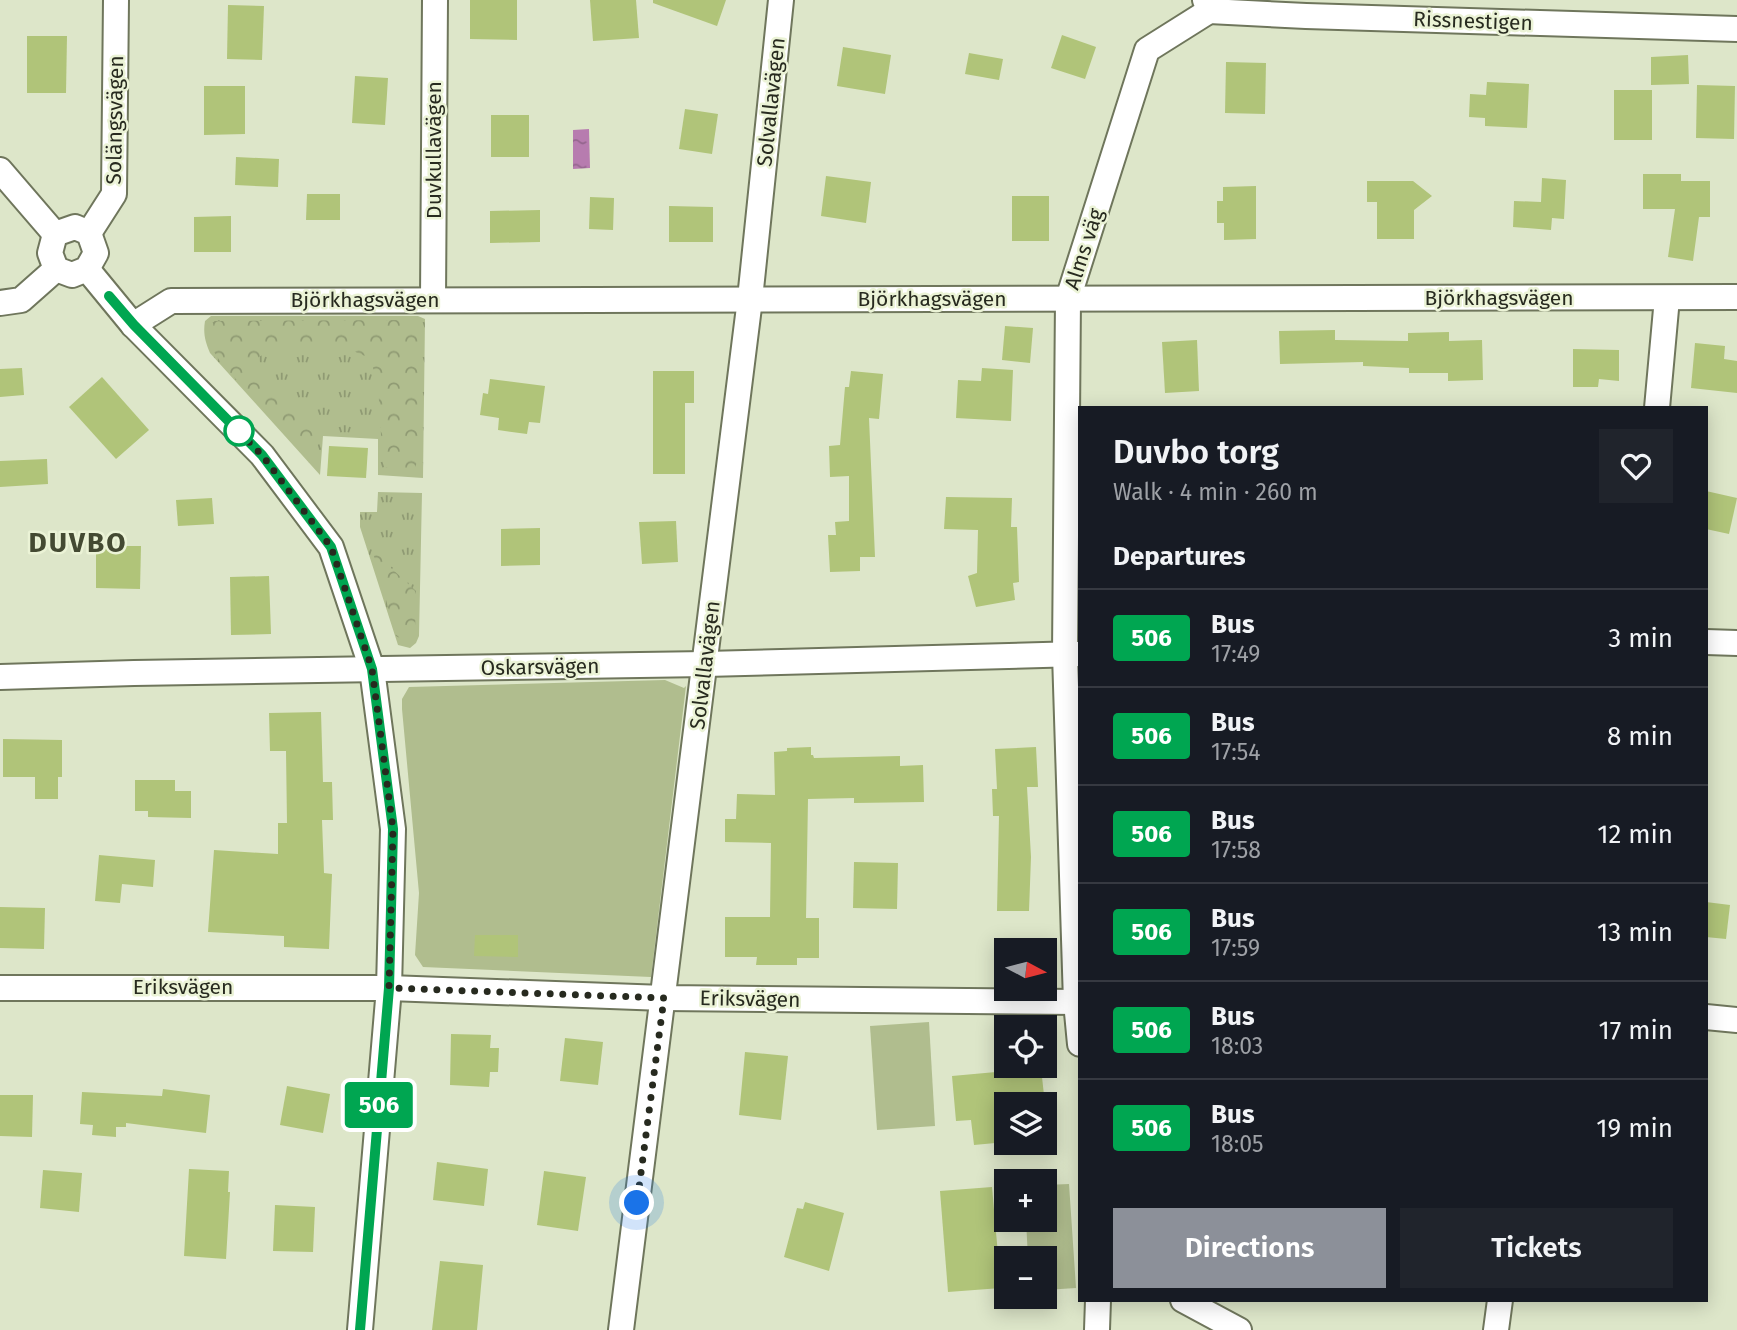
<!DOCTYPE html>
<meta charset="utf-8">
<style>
body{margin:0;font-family:"Fira Sans",sans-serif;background:#20242c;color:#f1f3f6;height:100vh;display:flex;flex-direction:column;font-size:26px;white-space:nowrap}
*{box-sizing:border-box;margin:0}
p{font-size:23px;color:#9ea1a6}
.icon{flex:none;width:38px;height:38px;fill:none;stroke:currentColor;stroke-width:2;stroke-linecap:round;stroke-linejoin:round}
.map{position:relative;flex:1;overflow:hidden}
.sheet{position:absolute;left:1078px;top:406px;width:630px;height:896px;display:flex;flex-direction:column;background:#171b24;border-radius:0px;box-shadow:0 4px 18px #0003}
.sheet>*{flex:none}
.badge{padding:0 14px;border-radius:5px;font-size:24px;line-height:46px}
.needle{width:46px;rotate:97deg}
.tools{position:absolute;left:994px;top:938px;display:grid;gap:14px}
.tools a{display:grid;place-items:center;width:63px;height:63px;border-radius:0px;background:#171b24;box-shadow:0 4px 18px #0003;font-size:35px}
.you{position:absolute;width:35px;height:35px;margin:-18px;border:5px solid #fff;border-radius:50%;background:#1a73e8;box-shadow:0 0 0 10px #1a73e833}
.map>.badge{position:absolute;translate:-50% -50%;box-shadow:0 0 0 4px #fff}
h2{padding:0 35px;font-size:26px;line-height:63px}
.round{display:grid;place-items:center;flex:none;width:74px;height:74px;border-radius:0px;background:#20242c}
.head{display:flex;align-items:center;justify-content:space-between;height:119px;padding:0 35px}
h1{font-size:33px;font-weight:600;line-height:52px}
.button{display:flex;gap:14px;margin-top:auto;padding:14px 35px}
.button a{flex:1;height:80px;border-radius:0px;background:#8c9099;color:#fff;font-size:28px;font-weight:600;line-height:80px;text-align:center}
.button a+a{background:#20242c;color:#f1f3f6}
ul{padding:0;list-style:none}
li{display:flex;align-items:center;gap:21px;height:98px;padding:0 35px;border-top:2px solid #363941}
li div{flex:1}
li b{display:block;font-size:26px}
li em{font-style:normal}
li .badge{min-width:77px;font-weight:700;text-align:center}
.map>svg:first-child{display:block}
</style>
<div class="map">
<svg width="1737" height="1330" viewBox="0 0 1737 1330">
<defs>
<pattern id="grass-tufts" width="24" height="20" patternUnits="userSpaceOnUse" patternTransform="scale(1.75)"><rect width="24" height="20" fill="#b0bd8e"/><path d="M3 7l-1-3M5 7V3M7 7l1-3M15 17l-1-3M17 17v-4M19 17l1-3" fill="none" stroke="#8f9a73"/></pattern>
<pattern id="forest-crowns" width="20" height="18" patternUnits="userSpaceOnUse" patternTransform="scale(1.75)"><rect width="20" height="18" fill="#b0bd8e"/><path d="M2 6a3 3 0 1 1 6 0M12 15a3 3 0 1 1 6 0" fill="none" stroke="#8f9a73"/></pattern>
<pattern id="water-ripples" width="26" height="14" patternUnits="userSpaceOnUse" patternTransform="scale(1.75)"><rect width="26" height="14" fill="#b77caf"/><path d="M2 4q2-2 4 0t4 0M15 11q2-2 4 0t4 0" fill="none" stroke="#95668e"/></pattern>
</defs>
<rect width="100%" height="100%" fill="#dde6c9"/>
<g fill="url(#grass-tufts)">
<path d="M211,316H418L425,319L423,478L378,475V439L323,436L320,475L210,353C205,341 203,333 205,321Z"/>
<polygon points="378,492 422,493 419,636 416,643 410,648 398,645 360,527 360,512 377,512"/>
</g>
<g fill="url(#forest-crowns)">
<path d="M414,320L423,328L419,457L414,470L402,472L385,467L382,452L378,384L370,358C362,355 353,350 344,348C321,344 276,343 258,358L268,380L292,413L318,427L319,440L313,459L306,455L221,363L211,347L214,321Z"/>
<polygon points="369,538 379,539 391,568 416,591 415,634 406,641 396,636"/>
</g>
<g fill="#b0bd8e">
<polygon points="665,680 684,688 686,686 651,977 423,967 415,955 419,893 402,709 402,699 409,687"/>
<polygon points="929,1022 935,1126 877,1130 870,1026"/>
<polygon points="1069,1184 1076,1288 1045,1290 1045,1258 1028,1258 1026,1220 1045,1220 1045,1185"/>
</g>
<polygon fill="url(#water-ripples)" points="589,129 590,168 573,169 573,130"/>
<g fill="#b0c479">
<polygon points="470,0 517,0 517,40 470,39"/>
<polygon points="590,0 636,0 639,38 593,41"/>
<polygon points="653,0 726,0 717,26 653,3"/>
<polygon points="228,5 264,6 262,60 227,59"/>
<polygon points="1062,35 1096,47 1085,79 1051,68"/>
<polygon points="27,36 67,36 66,93 27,93"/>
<polygon points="843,47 891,55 885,94 837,86"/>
<polygon points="969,53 1003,59 999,80 965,74"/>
<polygon points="1688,55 1689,84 1651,85 1651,57"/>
<polygon points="1226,62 1266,63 1265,114 1225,113"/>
<polygon points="355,76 388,78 385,125 352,123"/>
<polygon points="1487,82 1529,84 1527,128 1485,126 1485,118 1469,117 1470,94 1486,95"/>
<polygon points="1697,85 1735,86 1734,139 1696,138"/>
<polygon points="204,86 245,86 245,134 204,135"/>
<rect x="1614" y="90" width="38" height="50"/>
<polygon points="685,109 718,114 712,154 679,149"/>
<rect x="491" y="115" width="38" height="42"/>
<polygon points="236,157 279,159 278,187 235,185"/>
<polygon points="1643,174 1681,174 1681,181 1710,181 1710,217 1699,217 1693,261 1668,257 1675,209 1643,209"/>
<polygon points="826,176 871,182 866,223 821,216"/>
<polygon points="1542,178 1566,180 1564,219 1552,218 1551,230 1513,227 1514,201 1541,202"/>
<polygon points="1367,181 1413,181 1432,196 1414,210 1414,239 1377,239 1377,202 1367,202"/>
<polygon points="1256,186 1256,239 1224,240 1224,223 1217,223 1217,201 1223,201 1223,187"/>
<polygon points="307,194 340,194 340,220 306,220"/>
<rect x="1012" y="196" width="37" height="45"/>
<polygon points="590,197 614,198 613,230 589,229"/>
<polygon points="669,206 713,207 713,242 669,242"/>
<polygon points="540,210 540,242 490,243 490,211"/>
<polygon points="231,216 231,252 194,252 194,217"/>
<polygon points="1005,326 1033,328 1030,363 1002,360"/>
<polygon points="1335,330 1335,340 1408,341 1408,333 1449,332 1449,341 1482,340 1483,380 1448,381 1448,373 1409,373 1409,368 1363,366 1363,362 1280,364 1279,331"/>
<polygon points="1197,340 1199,391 1165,393 1162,342"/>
<polygon points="1695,343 1725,346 1724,359 1737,361 1737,393 1691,388"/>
<polygon points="1573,349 1619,350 1619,381 1599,379 1598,387 1573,387"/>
<polygon points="22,368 24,395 0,397 0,369"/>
<polygon points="982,368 1013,370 1011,421 956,418 958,380 981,381"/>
<polygon points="653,371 694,371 694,403 685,403 685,474 653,474"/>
<polygon points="851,371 883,374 879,419 869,418 875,557 860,557 860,571 830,572 828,535 836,535 835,522 849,521 849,476 830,477 829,446 840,445 845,387 849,387"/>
<polygon points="102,377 149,430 116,459 69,407"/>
<polygon points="490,379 545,386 540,423 529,422 527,434 498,430 499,418 480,415 483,393 488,394"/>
<polygon points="329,446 368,448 366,478 327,476"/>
<polygon points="47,459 48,484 0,487 0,461"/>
<polygon points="1706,491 1737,498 1729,534 1706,529"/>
<polygon points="946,497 1012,498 1011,527 1017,527 1019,582 1013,583 1015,600 976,607 968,576 977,573 978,530 944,529"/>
<polygon points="212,498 214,524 178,526 176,500"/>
<polygon points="676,521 678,562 642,564 639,522"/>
<polygon points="540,528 540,565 501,566 501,529"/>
<polygon points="96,546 141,546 140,589 96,588"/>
<polygon points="269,576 271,634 231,635 230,577"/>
<polygon points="321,712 323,782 332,782 333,820 322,820 324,873 332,874 329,949 284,947 284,936 208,932 214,850 278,854 278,823 287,823 286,751 270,751 269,713"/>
<polygon points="3,739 62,740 62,777 58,777 58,799 35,799 35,777 3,777"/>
<polygon points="811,747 811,755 813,755 814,758 900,756 900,766 923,765 924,802 854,803 854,798 808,799 806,918 819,918 819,958 797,958 797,965 756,965 757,957 725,957 725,917 770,917 771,843 725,842 725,819 736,819 737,794 775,795 774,752 787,751 787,748"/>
<polygon points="1036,747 1038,787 1027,787 1031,857 1029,911 997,911 999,816 993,816 992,789 997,789 995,749"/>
<polygon points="135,780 175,780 175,791 191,791 191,818 148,817 148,811 135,811"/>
<polygon points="99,855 155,860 153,887 122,884 120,903 95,901"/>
<polygon points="854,862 898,863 897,909 853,908"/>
<polygon points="1706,902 1730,905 1726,939 1706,937"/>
<polygon points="0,907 45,908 44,949 0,948"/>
<polygon points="475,935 518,935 518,957 474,956"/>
<polygon points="451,1034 491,1035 490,1048 499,1048 498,1072 490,1072 489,1087 450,1085"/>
<polygon points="565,1038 603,1042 598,1085 560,1081"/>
<polygon points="745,1052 788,1056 781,1120 739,1115"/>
<polygon points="1041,1068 1045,1104 1006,1104 1006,1142 974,1145 971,1120 956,1121 952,1076"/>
<polygon points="287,1086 330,1094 323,1133 280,1125"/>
<polygon points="163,1089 210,1095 206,1133 126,1123 126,1127 116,1127 116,1137 92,1135 93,1125 80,1124 82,1092 162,1096"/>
<polygon points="0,1095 33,1095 32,1137 0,1136"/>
<polygon points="437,1162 488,1169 484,1206 433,1200"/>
<polygon points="189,1169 229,1171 228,1192 230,1192 226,1259 184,1256"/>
<polygon points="43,1170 82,1173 79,1212 40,1208"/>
<polygon points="544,1171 586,1177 578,1231 537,1225"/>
<polygon points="992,1187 1001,1288 948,1292 940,1191"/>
<polygon points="805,1202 844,1213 829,1271 784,1257 797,1208 803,1209"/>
<polygon points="275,1205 315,1207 313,1252 273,1251"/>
<polygon points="440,1261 483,1265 477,1330 432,1330"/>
</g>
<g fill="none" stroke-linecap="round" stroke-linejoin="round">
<defs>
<g id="street">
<polyline points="1209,11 1306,16 1737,29"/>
<polyline points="0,170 55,234"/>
<polygon points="75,227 89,233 96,253 87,269 72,275 56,269 50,253 55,234"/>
<polyline points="89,233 114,194 116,0"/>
<polyline points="87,269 133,325 262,455 331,547 372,669 393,829 389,988 360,1330"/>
<polyline points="433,300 435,0"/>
<polyline points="0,303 21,300 56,269"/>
<polyline points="133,325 171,301 1737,297"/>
<polyline points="1657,408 1667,298"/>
<polyline points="1706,642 1737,643"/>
<polyline points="0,677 134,673 706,664 1079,654"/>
<polyline points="0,988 389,988 664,998 1080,1002"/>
<polyline points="1706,1017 1737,1020"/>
<polyline points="1080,1044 1076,1002 1065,654 1068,299 1147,50 1209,11 1205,0"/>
<polyline points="1183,1300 1239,1330"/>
<polyline points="621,1330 750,299 781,0"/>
<polyline points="1097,1330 1098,1300"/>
<polyline points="1496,1330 1500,1300"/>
</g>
</defs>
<use href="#street" stroke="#6f765c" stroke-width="28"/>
<use href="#street" stroke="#fff" stroke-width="24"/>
</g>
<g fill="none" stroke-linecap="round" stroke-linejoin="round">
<defs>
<polyline id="line" points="109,296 134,325 262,455 331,547 372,669 393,829 389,988 360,1330"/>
</defs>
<use href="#line" stroke="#fff" stroke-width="16"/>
<use href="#line" stroke="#00a651" stroke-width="10"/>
<polyline stroke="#272a1f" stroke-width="7" stroke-dasharray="0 12.6" points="239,431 235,428 262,455 331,547 372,669 393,829 389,988 664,998 637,1203"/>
</g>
<circle fill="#fff" stroke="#00a651" stroke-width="3.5" cx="239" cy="431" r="14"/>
<g text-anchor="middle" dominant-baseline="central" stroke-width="5" stroke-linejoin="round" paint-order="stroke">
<g font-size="21" fill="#272a1f" stroke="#ebf3d6">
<text transform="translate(1473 21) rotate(2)">Rissnestigen</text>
<text transform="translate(771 102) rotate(-84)">Solvallavägen</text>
<text transform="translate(115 120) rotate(-89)">Solängsvägen</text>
<text transform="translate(434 150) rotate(-90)">Duvkullavägen</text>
<text transform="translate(1084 249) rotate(-72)">Alms väg</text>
<text x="1499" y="298">Björkhagsvägen</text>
<text x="932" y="299">Björkhagsvägen</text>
<text x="365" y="300">Björkhagsvägen</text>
<text transform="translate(705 665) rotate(-83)">Solvallavägen</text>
<text transform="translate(540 667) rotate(-1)">Oskarsvägen</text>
<text x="183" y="987">Eriksvägen</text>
<text transform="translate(750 999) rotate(1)">Eriksvägen</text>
</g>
<g font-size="28" font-weight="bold" letter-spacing="2" fill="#444a32" stroke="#ebf3d6">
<text x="78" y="542">DUVBO</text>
</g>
</g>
</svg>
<div class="tools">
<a><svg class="needle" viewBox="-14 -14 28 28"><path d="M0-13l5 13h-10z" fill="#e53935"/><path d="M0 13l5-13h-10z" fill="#9ea1a6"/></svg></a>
<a><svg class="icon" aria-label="locate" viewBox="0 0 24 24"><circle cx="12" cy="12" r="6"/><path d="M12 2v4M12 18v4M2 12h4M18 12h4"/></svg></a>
<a><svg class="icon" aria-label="layers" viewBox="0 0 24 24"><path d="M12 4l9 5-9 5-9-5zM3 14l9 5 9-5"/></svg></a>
<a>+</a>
<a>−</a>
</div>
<div class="you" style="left:637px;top:1203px"></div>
<b class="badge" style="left:379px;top:1105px;background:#00a651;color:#fff">506</b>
<section class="sheet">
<div class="head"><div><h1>Duvbo torg</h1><p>Walk · 4 min · 260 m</p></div><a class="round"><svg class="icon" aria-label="heart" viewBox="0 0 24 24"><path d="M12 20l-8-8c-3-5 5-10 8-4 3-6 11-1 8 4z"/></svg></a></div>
<h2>Departures</h2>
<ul>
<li><span class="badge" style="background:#00a651;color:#fff">506</span><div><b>Bus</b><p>17:49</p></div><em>3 min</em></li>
<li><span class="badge" style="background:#00a651;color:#fff">506</span><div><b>Bus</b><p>17:54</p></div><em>8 min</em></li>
<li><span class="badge" style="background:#00a651;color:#fff">506</span><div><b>Bus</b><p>17:58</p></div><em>12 min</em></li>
<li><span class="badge" style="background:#00a651;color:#fff">506</span><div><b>Bus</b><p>17:59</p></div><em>13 min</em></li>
<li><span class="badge" style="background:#00a651;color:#fff">506</span><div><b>Bus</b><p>18:03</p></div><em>17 min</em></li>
<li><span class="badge" style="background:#00a651;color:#fff">506</span><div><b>Bus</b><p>18:05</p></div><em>19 min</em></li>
</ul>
<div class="button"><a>Directions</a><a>Tickets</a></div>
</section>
</div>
